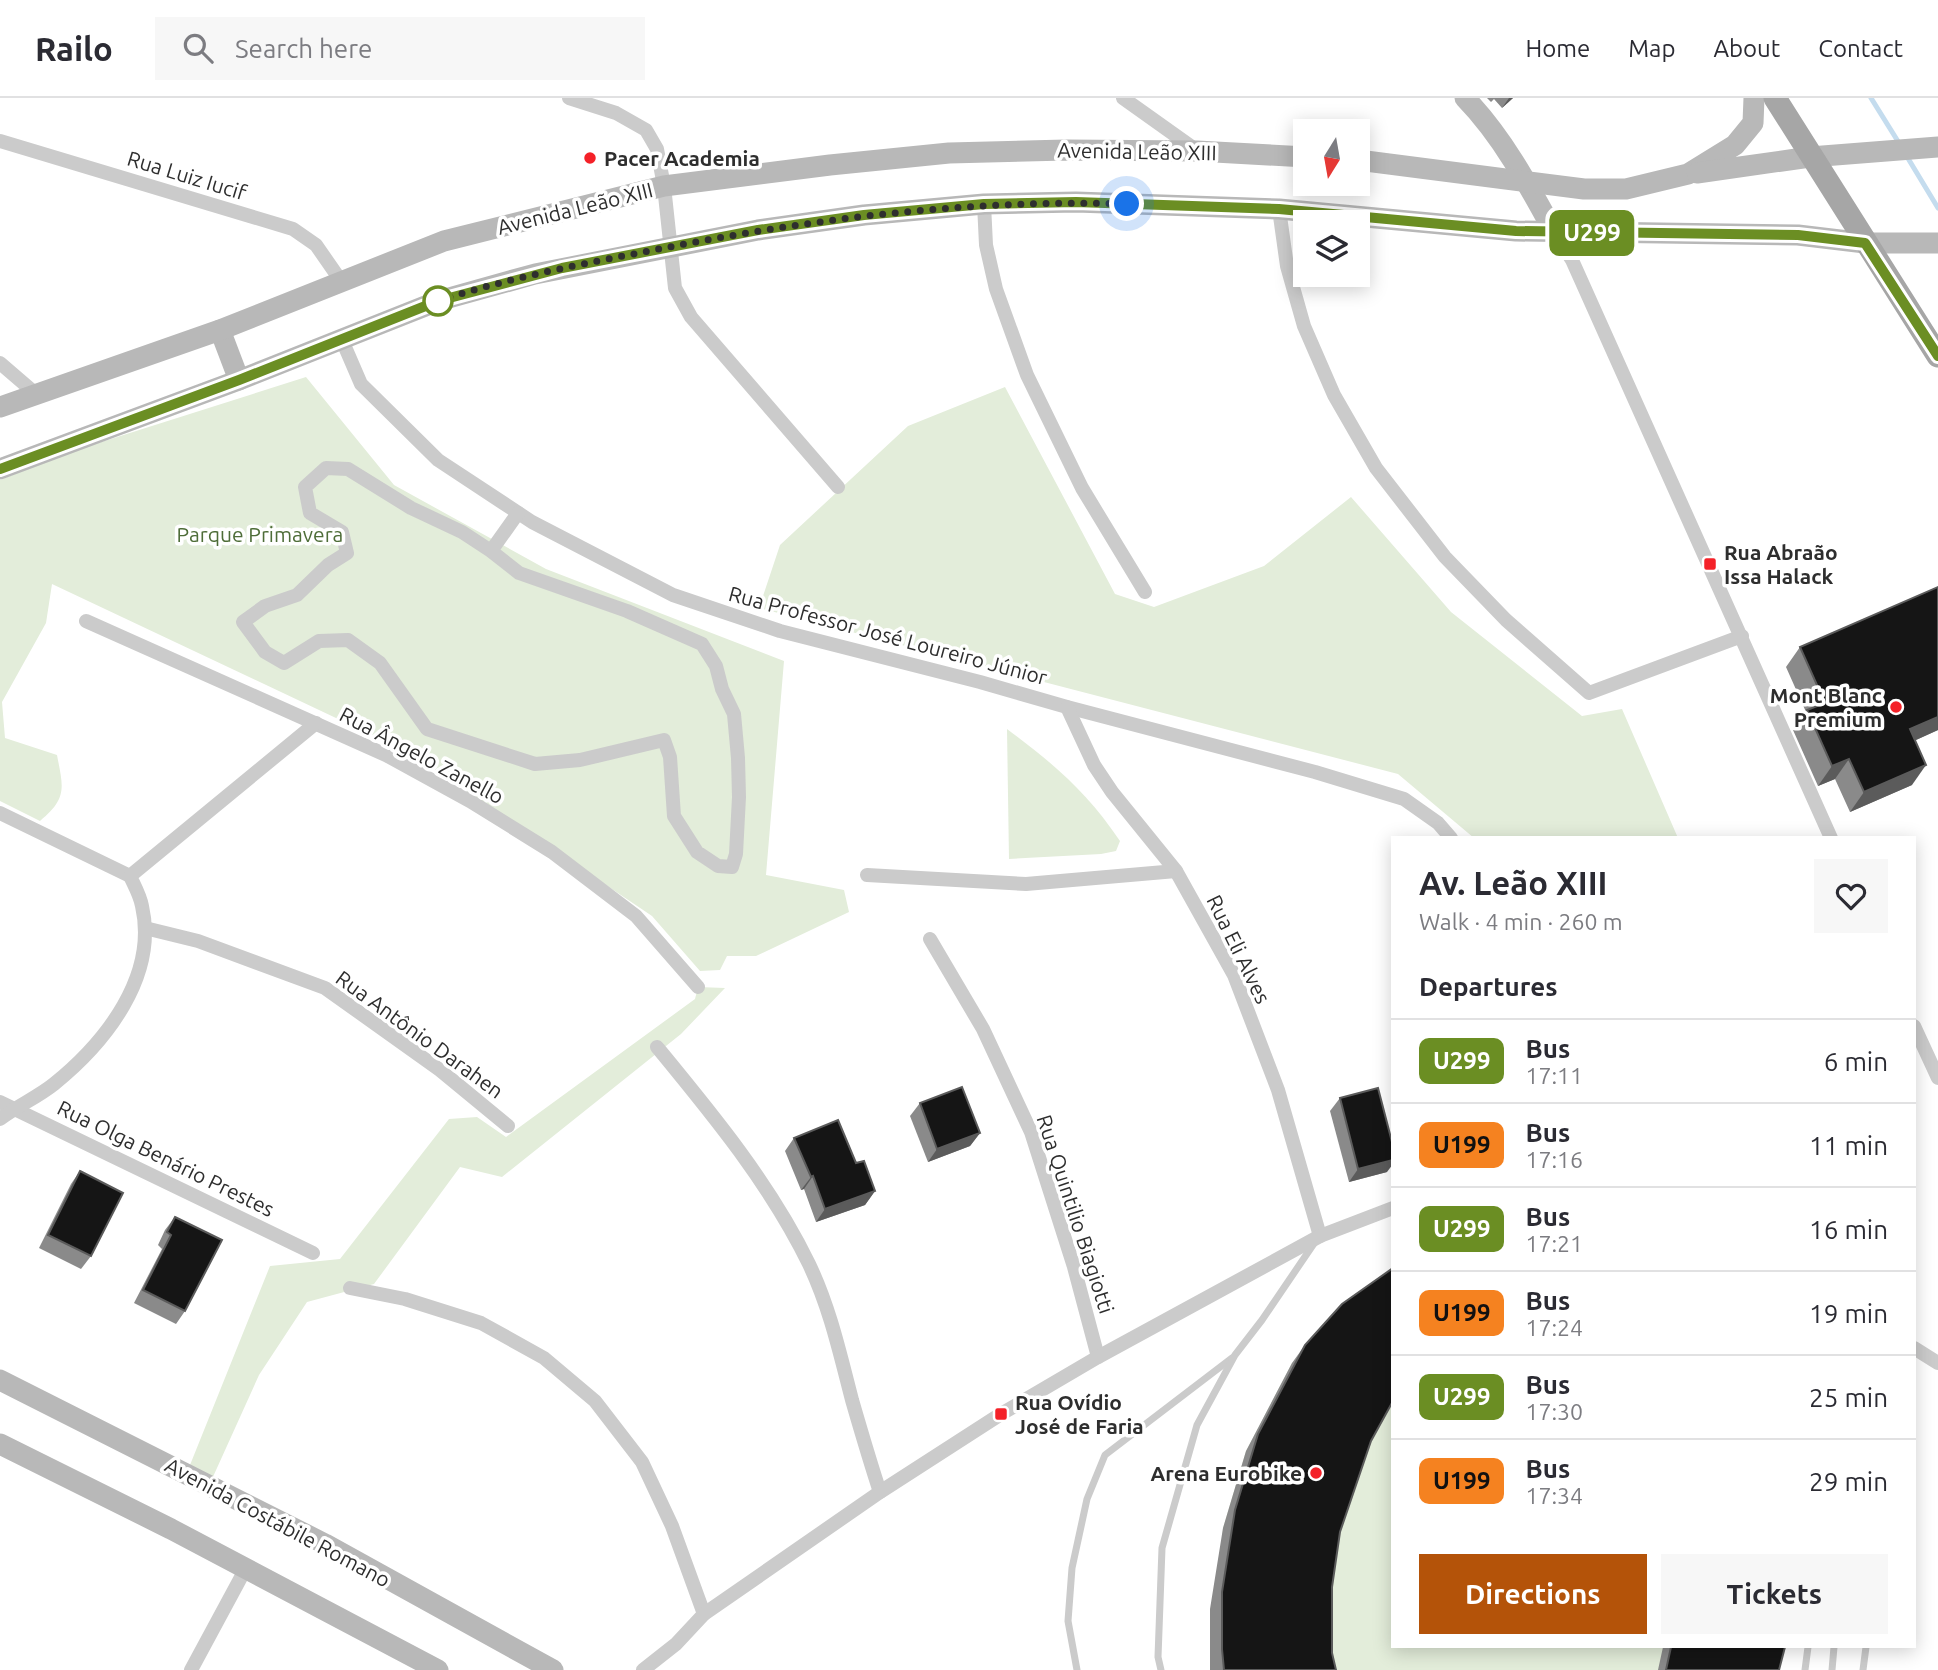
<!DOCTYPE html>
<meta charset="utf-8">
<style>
body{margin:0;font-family:Ubuntu,sans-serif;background:#f7f7f7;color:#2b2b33;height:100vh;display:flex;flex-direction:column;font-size:26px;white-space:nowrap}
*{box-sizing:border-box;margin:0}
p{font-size:23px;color:#7c7c81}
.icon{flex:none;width:38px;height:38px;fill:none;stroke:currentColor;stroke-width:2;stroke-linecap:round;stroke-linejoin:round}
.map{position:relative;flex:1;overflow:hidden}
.side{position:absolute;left:1391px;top:738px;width:525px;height:812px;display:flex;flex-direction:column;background:#fff;border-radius:0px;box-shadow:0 4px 18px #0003}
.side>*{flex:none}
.badge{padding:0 14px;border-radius:10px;font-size:24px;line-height:46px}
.needle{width:46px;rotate:191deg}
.tools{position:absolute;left:1293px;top:21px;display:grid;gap:14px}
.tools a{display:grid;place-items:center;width:77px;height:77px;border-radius:0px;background:#fff;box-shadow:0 4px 18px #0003;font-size:35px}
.you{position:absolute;width:35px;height:35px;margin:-18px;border:5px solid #fff;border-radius:50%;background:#1a73e8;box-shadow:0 0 0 10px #1a73e833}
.map>.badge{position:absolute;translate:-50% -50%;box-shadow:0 0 0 4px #fff}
h2{padding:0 28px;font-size:26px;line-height:63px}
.round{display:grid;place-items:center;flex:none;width:74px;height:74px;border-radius:0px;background:#f7f7f7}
.head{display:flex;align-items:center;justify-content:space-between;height:119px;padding:0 28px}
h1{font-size:33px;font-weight:700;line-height:52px}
.action{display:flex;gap:14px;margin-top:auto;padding:14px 28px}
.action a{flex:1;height:80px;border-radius:0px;background:#b45309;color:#fff;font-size:28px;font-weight:700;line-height:80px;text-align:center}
.action a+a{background:#f7f7f7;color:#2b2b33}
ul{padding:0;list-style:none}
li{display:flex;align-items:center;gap:21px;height:84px;padding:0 28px;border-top:2px solid #e1e1e2}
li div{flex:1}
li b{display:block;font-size:26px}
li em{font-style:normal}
li .badge{min-width:77px;font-weight:700;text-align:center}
header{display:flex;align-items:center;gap:42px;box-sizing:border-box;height:98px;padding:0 35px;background:#fff;border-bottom:2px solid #e1e1e2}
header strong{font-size:33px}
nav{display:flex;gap:38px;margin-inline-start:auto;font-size:24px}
.search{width:490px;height:63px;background:#f7f7f7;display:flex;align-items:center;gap:18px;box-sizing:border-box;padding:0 24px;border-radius:0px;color:#7c7c81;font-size:26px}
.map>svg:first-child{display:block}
</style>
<header>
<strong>Railo</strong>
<div class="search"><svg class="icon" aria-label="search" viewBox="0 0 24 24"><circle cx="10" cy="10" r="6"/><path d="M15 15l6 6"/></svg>Search here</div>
<nav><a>Home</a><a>Map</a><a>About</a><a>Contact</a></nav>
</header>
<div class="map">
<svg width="1938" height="1572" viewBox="0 0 1938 1572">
<rect width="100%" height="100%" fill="#fff"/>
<g fill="#e3edda">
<path d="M306,279L394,387L546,471L784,563L766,777L844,792L849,814L756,858H727L720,872L700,873L652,818L410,655L52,486L46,525L2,604L5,640L57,657C63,689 68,700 40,723L0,703V382L73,353Z"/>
<polygon points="1005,289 1115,496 1154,509 1264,468 1351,399 1451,514 1582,618 1622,611 1678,740 1474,740 1398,676 759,510 780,447 908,328"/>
<path d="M1007,631C1054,666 1086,693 1120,743L1116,753L1101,756L1009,761Z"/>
<polygon points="698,889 725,890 681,936 502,1079 460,1069 374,1186 307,1204 259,1277 212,1381 190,1367 270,1168 340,1161 449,1021 477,1019 506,1039 695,901"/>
<polygon points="1393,1183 1393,1549 1775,1549 1771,1572 1210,1572 1223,1430 1246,1353 1292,1265"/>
</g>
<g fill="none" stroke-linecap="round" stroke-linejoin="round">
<g stroke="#c4dcee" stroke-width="5">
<polyline points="1871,0 1899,45"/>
<polyline points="1906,57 1938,110"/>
</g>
<g stroke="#cbcbcb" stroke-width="7">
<polyline points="1077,1572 1068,1523 1072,1470 1087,1401 1105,1357 1232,1260"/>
<polyline points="1161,1572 1158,1559 1162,1450 1197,1327 1235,1257 1262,1222 1315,1144"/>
<polyline points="1805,1572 1808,1549"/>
<polyline points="1832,1572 1834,1549"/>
<polyline points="1863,1572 1866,1549"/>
</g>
<g stroke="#cbcbcb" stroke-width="14">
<polyline points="569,0 616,15 646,32 657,51 664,88 675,190 691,219 838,389"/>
<polyline points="1123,0 1196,52"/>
<polyline points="0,43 293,131 316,147 341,183"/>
<polyline points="984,106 986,147 996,191 1027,277 1082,390 1145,494"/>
<polyline points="1279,111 1287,168 1304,228 1334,297 1376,370 1445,459 1506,522 1589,595 1742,538"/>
<polyline points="1554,134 1572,162 1831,740"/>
<polyline points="342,242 361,286 438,362 532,424 673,497 780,533 980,584 1067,609 1315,674 1404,701 1438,725 1451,740"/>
<polyline points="0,265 36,296"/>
<polyline points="491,453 519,475 627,513 702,546 716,568 722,591 734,616 738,660 739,699 736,756 732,769 718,768 697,754 674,718 670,659 664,642 580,662 535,666 427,631 380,565 348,542 319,543 284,565 265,554 243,524 265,508 297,497 328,467 347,455 342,434 310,415 305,389 326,370 348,371 411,410 462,434 491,453 518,415"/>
<polyline points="86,523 386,657 470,703 552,754 636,818 698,889"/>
<polyline points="1067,609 1094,667 1112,694 1176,773 1234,877 1278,992 1320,1138"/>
<polyline points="0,715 130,778"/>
<polyline points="867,777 1026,786 1176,773"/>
<polyline points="145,830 198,843 325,890 440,972 508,1028"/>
<polyline points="930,841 983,931 1031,1034 1074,1169 1098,1259"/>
<polyline points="1914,928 1938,980"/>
<path d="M657,949C713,1017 770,1086 809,1166C830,1210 840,1256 852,1302C861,1333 870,1364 880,1394"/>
<polyline points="0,1004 313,1155"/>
<path d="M0,1021C17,1008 38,999 54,986C106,944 158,878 142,808C140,797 134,787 130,778L316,625"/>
<polyline points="350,1190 405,1201 481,1225 544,1260 595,1303 642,1364 672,1428 704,1516"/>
<polyline points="1914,1250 1938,1265"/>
<polyline points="191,1572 246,1470"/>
<polyline points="643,1572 676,1546 704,1516 880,1394 1001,1316 1098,1259 1320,1138 1393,1110"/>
</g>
<g stroke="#b8b8b8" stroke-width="21">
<path d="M1465,0C1502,38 1529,88 1554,134"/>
<polyline points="1358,62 1584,91 1626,91 1688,76 1735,47 1753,25 1754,0"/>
<polyline points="1697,75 1810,59 1938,49"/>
<polyline points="220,232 239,282"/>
<polyline points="0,309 220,232 444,143 664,88 830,67 949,55 1066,52 1197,53 1306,59"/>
<polyline points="0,371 239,282 438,203 535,176 758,132 864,117 984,106 1076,104 1279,111 1516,133 1798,137 1865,145 1938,145"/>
<polyline points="0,1282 325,1446 553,1572"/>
<polyline points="0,1346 171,1431 438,1572"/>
</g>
<polyline stroke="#a6a6a6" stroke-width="23" points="1775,0 1938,258"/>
</g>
<g fill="#8a8a8a">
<polygon points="1487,0 1513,0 1502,10 1494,1 1491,4"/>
<polygon points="1938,489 1938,632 1916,642 1912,687 1850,714 1835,681 1818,688 1793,632 1806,614 1786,569 1800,549"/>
<polygon points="1340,1000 1387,1074 1349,1084 1330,1013"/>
<polygon points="920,1005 980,1035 970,1048 928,1064 910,1018"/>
<polygon points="794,1040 856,1065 875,1093 865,1107 816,1124 804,1091 801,1092 785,1053"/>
<polygon points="80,1073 91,1158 81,1171 39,1150 71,1086"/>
<polygon points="175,1119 185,1213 176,1226 134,1205 162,1151 158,1147 165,1132"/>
<polygon points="1305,1247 1389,1310 1371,1343 1340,1434 1332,1489 1332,1555 1336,1572 1210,1572 1210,1511 1223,1430 1246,1353 1292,1265"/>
<polygon points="1663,1549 1785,1549 1779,1572 1658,1572"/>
</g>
<g fill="#5b5b5b">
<polygon points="1509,0 1513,0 1502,10"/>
<polygon points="1938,619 1938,632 1896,651 1910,631"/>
<polygon points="1849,661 1835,681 1818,688 1832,668"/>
<polygon points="1926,667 1912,687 1850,714 1864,694"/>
<polygon points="980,1035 970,1048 928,1064 937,1051"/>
<polygon points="1393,1062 1393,1066 1387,1074 1349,1084 1358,1071"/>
<polygon points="813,1078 804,1091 801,1092 811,1079"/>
<polygon points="875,1093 865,1107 816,1124 825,1111"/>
</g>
<g fill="#151515" stroke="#5b5b5b" stroke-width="2">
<polygon points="1938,489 1938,619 1910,631 1926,667 1864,694 1849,661 1832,668 1807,612 1825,605 1800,549"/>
<polygon points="962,989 980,1035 937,1051 920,1005"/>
<polygon points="1378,990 1393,1048 1393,1062 1358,1071 1340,1000"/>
<polygon points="838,1022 856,1065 864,1063 875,1093 825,1111 813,1078 811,1079 794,1040"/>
<polygon points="80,1073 123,1095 91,1158 48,1137"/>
<polygon points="175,1119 222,1142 185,1213 143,1192 171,1137 167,1134"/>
<polygon points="1393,1170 1393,1303 1371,1343 1340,1434 1332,1489 1332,1555 1336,1572 1224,1572 1222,1551 1222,1494 1235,1412 1258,1336 1305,1247 1342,1206"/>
<polygon points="1671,1549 1785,1549 1779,1572 1666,1572"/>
</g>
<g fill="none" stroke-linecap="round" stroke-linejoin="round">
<defs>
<polyline id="line" points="0,371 239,282 438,203 562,170 758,132 864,117 984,106 1076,104 1279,111 1516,133 1798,137 1865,145 1938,258"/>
</defs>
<use href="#line" stroke="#fff" stroke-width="16"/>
<use href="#line" stroke="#6b8e23" stroke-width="10"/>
<path stroke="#2e2e2e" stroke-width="7" stroke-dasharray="0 12.6" d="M438,203C508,180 582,166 654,152C811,121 967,101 1127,106"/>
</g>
<g fill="#f42128" stroke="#fff" stroke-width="2.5">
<circle cx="590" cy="60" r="7"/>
<rect x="1703" y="459" width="14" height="14" rx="3.5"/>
<circle cx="1896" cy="609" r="7"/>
<rect x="994" y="1309" width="14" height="14" rx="3.5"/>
<circle cx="1316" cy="1375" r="7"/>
</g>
<circle fill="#fff" stroke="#6b8e23" stroke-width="3.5" cx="438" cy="203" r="14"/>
<g text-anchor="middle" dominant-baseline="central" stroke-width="7" stroke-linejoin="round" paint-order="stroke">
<g font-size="21" fill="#2e2e2e" stroke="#fff">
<text transform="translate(1137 53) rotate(1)">Avenida Leão XIII</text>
<text transform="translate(187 77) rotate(17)">Rua Luiz Iucif</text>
<text transform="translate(575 110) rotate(-14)">Avenida Leão XIII</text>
<text transform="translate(888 537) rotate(15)">Rua Professor José Loureiro Júnior</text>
<text transform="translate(422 657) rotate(28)">Rua Ângelo Zanello</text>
<text transform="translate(1239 851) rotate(64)">Rua Eli Alves</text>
<text transform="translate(420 936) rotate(36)">Rua Antônio Darahen</text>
<text transform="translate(166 1060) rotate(26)">Rua Olga Benário Prestes</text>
<text transform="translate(1076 1116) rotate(72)">Rua Quintilio Biagiotti</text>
<text transform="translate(278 1424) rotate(28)">Avenida Costábile Romano</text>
</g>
<g font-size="21" font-weight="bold" fill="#2e2e2e" stroke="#fff" text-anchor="start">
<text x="604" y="60">Pacer Academia</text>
<text x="1724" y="454">Rua Abraão<tspan x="1724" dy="24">Issa Halack</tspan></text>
<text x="1882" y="597" text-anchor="end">Mont Blanc<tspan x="1882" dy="24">Premium</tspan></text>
<text x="1015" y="1304">Rua Ovídio<tspan x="1015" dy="24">José de Faria</tspan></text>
<text x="1302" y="1375" text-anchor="end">Arena Eurobike</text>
</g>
<g font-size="21" fill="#4e6d38" stroke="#fff">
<text x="260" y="436">Parque Primavera</text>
</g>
</g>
</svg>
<div class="tools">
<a><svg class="needle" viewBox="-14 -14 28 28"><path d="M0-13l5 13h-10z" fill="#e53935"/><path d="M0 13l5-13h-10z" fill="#7c7c81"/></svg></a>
<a><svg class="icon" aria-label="layers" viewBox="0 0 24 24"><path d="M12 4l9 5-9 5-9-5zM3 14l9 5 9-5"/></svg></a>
</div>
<div class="you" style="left:1127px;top:106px"></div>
<b class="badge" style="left:1592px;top:135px;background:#6b8e23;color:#fff">U299</b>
<section class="side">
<div class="head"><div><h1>Av. Leão XIII</h1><p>Walk · 4 min · 260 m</p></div><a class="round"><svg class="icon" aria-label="heart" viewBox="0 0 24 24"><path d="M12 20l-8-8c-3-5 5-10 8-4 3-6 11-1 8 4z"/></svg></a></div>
<h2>Departures</h2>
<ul>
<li><span class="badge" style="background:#6b8e23;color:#fff">U299</span><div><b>Bus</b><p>17:11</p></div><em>6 min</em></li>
<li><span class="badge" style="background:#f58220;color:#111">U199</span><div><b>Bus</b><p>17:16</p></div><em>11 min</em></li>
<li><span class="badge" style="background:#6b8e23;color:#fff">U299</span><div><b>Bus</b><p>17:21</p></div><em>16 min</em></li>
<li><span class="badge" style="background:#f58220;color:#111">U199</span><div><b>Bus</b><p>17:24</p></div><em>19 min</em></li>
<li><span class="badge" style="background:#6b8e23;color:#fff">U299</span><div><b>Bus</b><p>17:30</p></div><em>25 min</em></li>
<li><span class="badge" style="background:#f58220;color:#111">U199</span><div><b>Bus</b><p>17:34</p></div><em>29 min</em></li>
</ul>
<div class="action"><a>Directions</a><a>Tickets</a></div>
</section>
</div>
